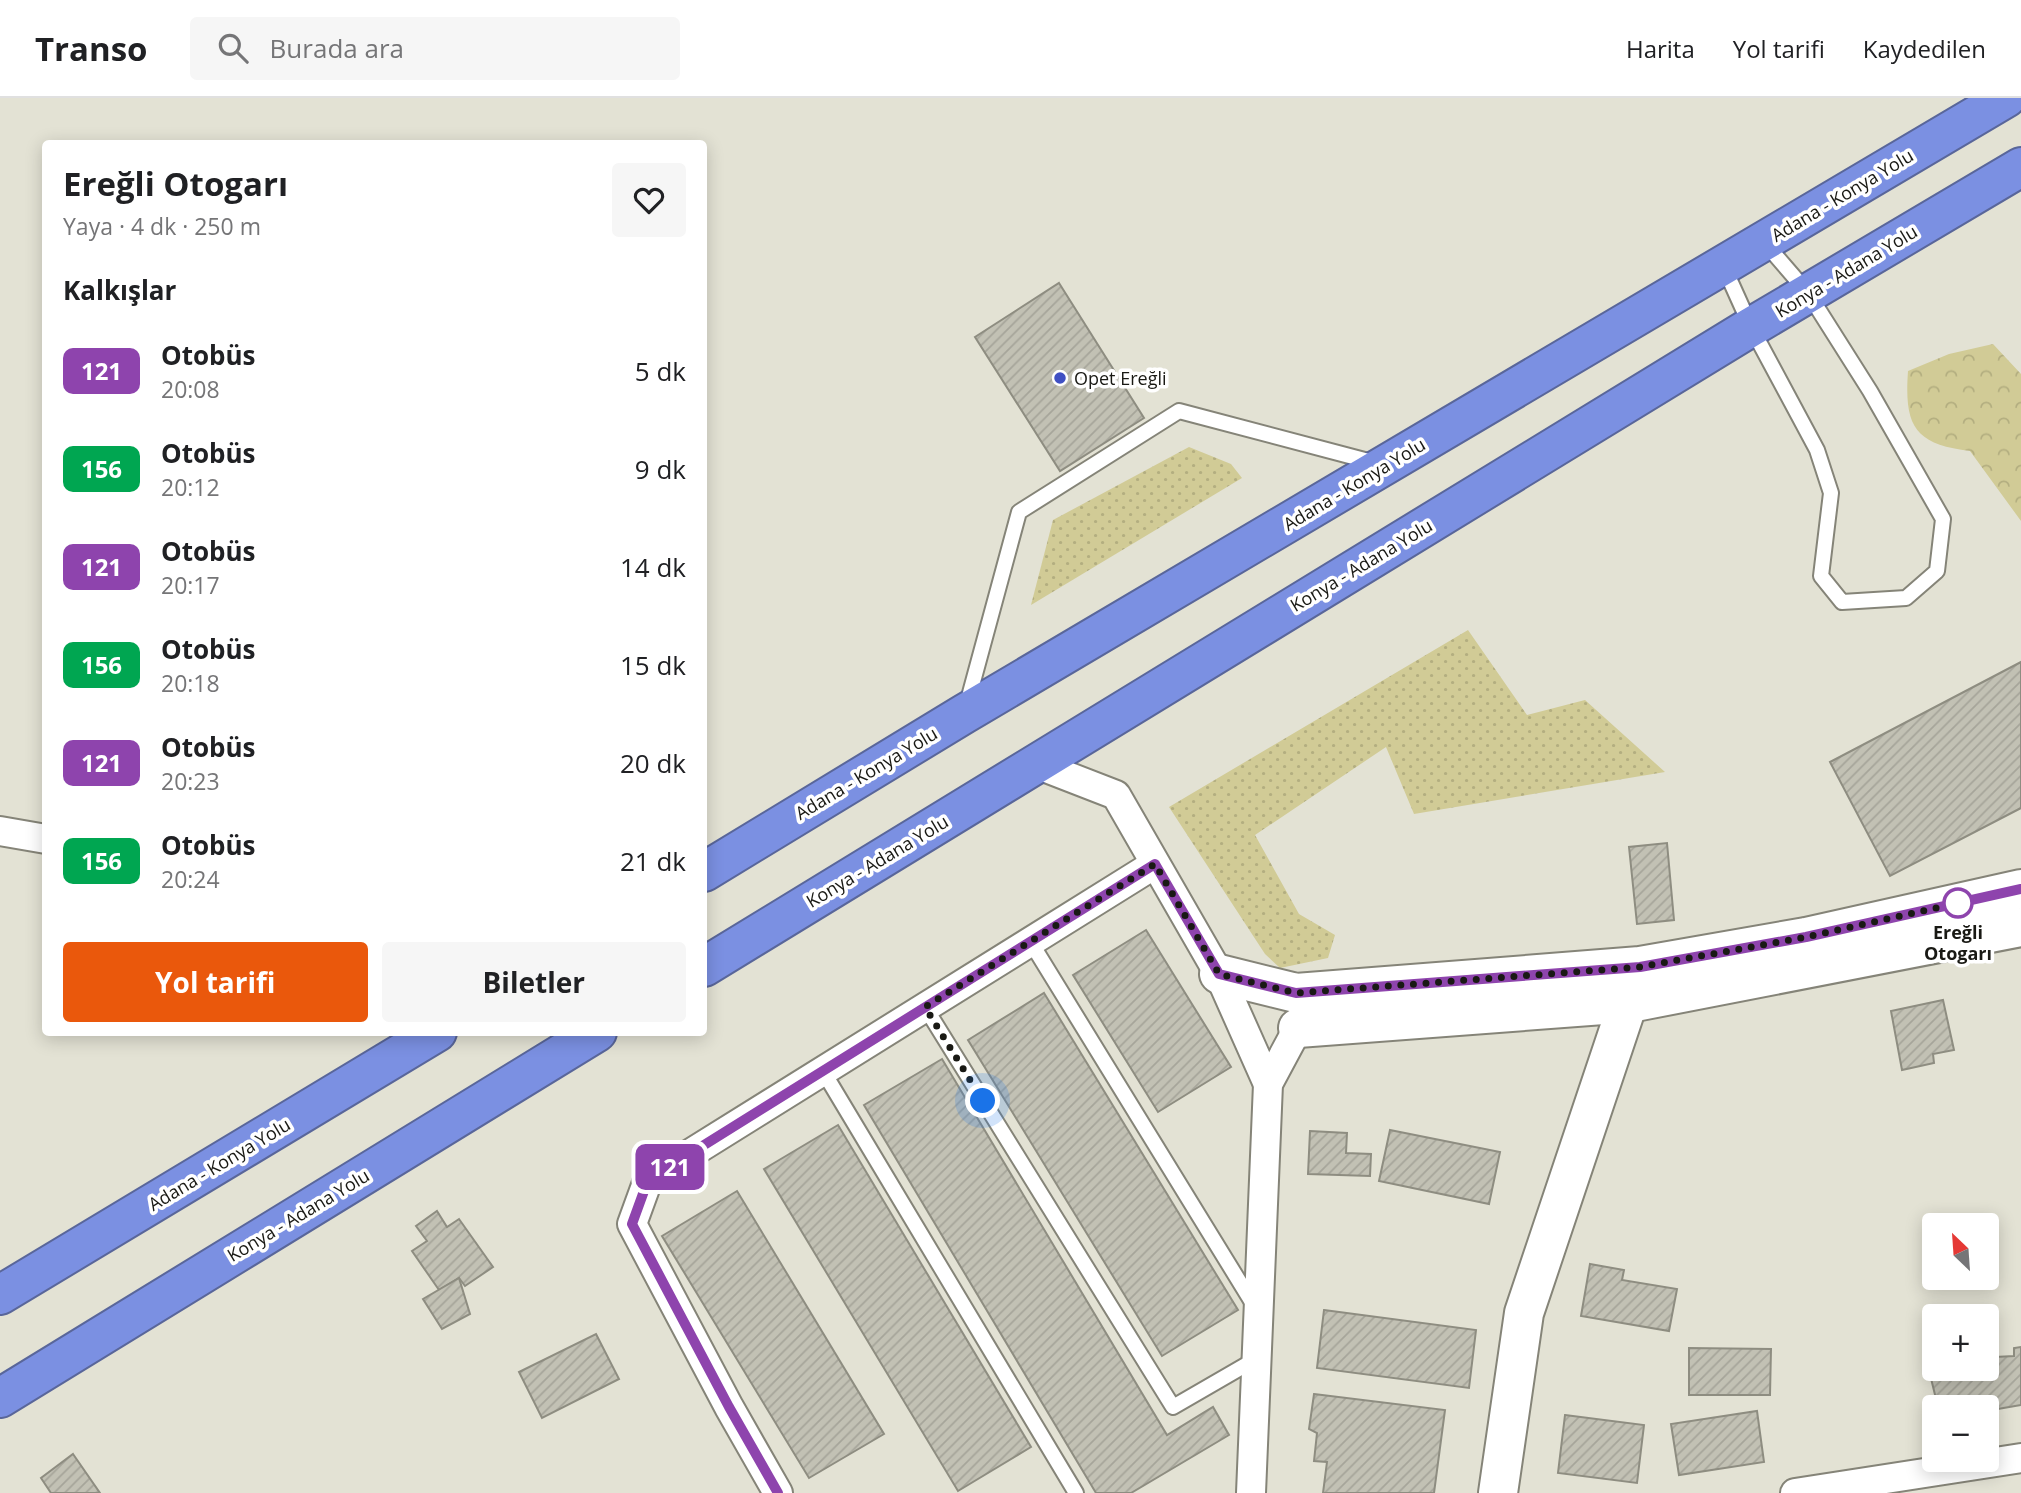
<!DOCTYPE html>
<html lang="tr">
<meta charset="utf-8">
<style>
body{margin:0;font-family:"Open Sans",sans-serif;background:#f6f6f6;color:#202124;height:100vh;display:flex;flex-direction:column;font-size:26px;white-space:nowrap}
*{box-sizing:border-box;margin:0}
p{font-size:23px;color:#757577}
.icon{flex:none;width:38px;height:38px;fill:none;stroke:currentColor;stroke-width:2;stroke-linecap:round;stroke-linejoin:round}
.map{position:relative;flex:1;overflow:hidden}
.drawer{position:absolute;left:42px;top:42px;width:665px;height:896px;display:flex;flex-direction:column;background:#fff;border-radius:7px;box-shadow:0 4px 18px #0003}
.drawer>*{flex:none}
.badge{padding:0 14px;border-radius:10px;font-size:24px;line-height:46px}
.needle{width:46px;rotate:335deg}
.buttons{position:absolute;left:1922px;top:1115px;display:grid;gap:14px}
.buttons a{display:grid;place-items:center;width:77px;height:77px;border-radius:7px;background:#fff;box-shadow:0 4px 18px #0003;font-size:35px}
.you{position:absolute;width:35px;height:35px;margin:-18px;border:5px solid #fff;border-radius:50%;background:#1a73e8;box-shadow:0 0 0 10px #1a73e833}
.map>.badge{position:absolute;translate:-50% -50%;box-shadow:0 0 0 4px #fff}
h2{padding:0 21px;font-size:26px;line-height:63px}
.round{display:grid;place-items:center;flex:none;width:74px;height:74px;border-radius:7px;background:#f6f6f6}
.overview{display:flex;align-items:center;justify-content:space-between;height:119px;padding:0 21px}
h1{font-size:33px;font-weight:700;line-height:52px}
.action{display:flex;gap:14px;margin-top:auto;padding:14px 21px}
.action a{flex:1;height:80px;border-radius:7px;background:#ea580c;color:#fff;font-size:28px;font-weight:700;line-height:80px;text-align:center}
.action a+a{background:#f6f6f6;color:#202124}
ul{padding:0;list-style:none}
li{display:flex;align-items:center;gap:21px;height:98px;padding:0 21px}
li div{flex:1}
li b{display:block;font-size:26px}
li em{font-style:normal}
li .badge{min-width:77px;font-weight:700;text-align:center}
header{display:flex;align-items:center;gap:42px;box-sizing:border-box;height:98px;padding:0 35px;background:#fff;border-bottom:2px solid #e0e0e0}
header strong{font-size:33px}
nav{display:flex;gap:38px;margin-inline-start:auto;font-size:24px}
.search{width:490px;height:63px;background:#f6f6f6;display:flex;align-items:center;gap:18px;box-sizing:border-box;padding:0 24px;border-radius:7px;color:#757577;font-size:26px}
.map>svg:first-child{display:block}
</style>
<header>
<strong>Transo</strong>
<div class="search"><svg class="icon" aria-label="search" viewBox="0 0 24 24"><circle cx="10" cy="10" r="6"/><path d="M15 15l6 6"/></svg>Burada ara</div>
<nav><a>Harita</a><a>Yol tarifi</a><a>Kaydedilen</a></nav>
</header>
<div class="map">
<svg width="2021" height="1395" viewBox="0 0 2021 1395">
<defs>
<pattern id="grass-dots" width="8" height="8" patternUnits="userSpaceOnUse" patternTransform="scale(1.75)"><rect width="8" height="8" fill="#d1cb96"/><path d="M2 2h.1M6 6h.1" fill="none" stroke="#b3ae80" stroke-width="1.8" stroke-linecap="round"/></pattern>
<pattern id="forest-crowns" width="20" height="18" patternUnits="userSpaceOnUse" patternTransform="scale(1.75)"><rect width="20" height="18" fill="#d1cb96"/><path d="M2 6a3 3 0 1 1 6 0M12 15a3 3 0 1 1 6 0" fill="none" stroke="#b3ae80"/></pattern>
<pattern id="building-hatch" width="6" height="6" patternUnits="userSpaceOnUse" patternTransform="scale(1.75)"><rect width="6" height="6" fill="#c2c1b4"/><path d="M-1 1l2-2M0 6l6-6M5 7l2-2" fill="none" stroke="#a6a59a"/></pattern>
</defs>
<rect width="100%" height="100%" fill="#e3e2d4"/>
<g fill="url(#grass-dots)">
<polygon points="1189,349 1231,366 1242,380 1031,507 1053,422"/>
<polygon points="1468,532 1527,617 1585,602 1665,674 1414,716 1386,649 1255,737 1299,816 1335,837 1328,860 1280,870 1265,856 1169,709"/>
</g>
<path fill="url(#forest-crowns)" d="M1993,246L2021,276V423L1970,353C1915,346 1904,329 1908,273L1949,256Z"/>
<g fill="url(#building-hatch)" stroke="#8e8d81" stroke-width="2">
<polygon points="1059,185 1144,320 1060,373 975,239"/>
<polygon points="2021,564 2021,710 1890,778 1830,664"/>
<polygon points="1667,745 1674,822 1637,826 1629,749"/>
<polygon points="1146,832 1231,969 1158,1014 1073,877"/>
<polygon points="1044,895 1238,1212 1162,1258 968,942"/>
<polygon points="1943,902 1954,952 1933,956 1934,965 1902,972 1891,913"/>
<polygon points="942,961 1167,1337 1213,1309 1229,1337 1131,1395 1096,1395 864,1007"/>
<polygon points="838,1027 1031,1349 958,1393 764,1071"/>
<polygon points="1390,1032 1500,1054 1489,1106 1379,1083"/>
<polygon points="1310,1033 1347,1035 1346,1055 1371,1056 1370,1078 1308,1076"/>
<polygon points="737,1093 884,1336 809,1380 662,1138"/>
<polygon points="437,1113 447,1129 459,1121 493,1169 465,1188 459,1180 439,1192 412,1153 427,1143 416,1128"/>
<polygon points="1590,1166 1624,1172 1622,1182 1677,1191 1669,1233 1581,1218"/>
<polygon points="459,1180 470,1216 442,1231 423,1201"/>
<polygon points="1324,1212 1476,1232 1469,1290 1317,1270"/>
<polygon points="596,1236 619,1281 542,1320 519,1274"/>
<polygon points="1993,1249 1995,1259 2014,1258 2014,1250 2021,1249 2021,1307 1986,1313 1986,1309 1938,1309 1927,1264 1934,1263 1934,1270 1986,1270 1986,1251"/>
<polygon points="1689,1250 1771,1251 1770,1297 1689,1297"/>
<polygon points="1314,1296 1445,1312 1434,1395 1323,1395 1327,1364 1314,1363 1317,1335 1309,1331"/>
<polygon points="1757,1313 1764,1364 1679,1377 1671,1326"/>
<polygon points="1565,1317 1644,1327 1637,1385 1558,1375"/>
<polygon points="73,1356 100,1395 51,1395 41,1380"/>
</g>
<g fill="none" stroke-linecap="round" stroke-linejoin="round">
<defs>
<g id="lane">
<polyline points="1724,169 1751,229 1817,352 1831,395 1821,478 1842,504 1906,500 1937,473 1943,421 1870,293 1808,195 1764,144"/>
<polyline points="967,606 1019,414 1179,313 1376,365"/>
<polyline points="1030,843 1255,1209"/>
<polyline points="925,909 1173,1309 1256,1261"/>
<polyline points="823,973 1076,1395"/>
</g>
<g id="street">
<polyline points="1036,666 1116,697 1219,876 1268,986"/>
<polyline points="0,733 46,741"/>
<polyline points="778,1395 729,1309 632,1126 648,1082 1155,766"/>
<polyline points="1251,1395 1268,986 1298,930"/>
<polyline points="1795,1395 2021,1360"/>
</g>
<g id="secondary">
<polyline points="1219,876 1296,895 1640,868 1806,839 2021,791"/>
<polyline points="1298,930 1630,905 2021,829"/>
<polyline points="1498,1395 1524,1215 1635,884"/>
</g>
<g id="highway">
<polyline points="704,774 964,616 2006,0"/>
<polyline points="704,869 1751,229 2021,69"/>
<polyline points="0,1197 437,934"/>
<polyline points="0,1300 597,934"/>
</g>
</defs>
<use href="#lane" stroke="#858478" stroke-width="18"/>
<use href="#street" stroke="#858478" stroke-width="32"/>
<use href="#secondary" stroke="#858478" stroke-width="42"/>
<use href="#highway" stroke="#59669a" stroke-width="42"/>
<use href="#lane" stroke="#fff" stroke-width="14"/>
<use href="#street" stroke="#fff" stroke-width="28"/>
<use href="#secondary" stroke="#fff" stroke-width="38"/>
<use href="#highway" stroke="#7b90e2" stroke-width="38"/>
</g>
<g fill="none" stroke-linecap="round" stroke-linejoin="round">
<defs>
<polyline id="line" points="778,1395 729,1309 632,1126 648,1082 1155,766 1219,876 1296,895 1640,869 1806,839 2021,791"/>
</defs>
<use href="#line" stroke="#fff" stroke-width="16"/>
<use href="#line" stroke="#8e44ad" stroke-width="10"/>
<polyline stroke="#191914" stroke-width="7" stroke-dasharray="0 12.6" points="983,1003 925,909 1155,766 1219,876 1296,895 1640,869 1806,839 1967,803 1958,805"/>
</g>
<circle fill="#4050c3" stroke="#fff" stroke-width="2.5" cx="1060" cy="280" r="7"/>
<circle fill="#fff" stroke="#8e44ad" stroke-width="3.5" cx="1958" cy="805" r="14"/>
<g text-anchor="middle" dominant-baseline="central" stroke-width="7" stroke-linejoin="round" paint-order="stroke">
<g font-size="18" fill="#191914" stroke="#fff">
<text transform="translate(1842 97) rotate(-31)">Adana - Konya Yolu</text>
<text transform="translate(1846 173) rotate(-31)">Konya - Adana Yolu</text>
<text transform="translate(1354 386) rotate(-31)">Adana - Konya Yolu</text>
<text transform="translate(1361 467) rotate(-31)">Konya - Adana Yolu</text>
<text transform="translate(866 675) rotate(-31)">Adana - Konya Yolu</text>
<text transform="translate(877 763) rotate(-31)">Konya - Adana Yolu</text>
<text transform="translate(219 1066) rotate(-31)">Adana - Konya Yolu</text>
<text transform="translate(298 1117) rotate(-31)">Konya - Adana Yolu</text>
</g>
<g font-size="18" fill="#191914" stroke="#fff" text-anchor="start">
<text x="1074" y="280">Opet Ereğli</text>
</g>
<g font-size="18" font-weight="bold" fill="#191914" stroke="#fff">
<text x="1958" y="834">Ereğli<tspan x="1958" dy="21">Otogarı</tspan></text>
</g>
</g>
</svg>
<div class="buttons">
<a><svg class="needle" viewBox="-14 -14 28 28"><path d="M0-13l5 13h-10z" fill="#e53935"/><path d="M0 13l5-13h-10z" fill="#757577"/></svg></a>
<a>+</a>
<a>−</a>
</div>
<div class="you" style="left:983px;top:1003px"></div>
<b class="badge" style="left:670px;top:1069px;background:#8e44ad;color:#fff">121</b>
<section class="drawer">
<div class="overview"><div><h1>Ereğli Otogarı</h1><p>Yaya · 4 dk · 250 m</p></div><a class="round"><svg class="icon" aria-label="heart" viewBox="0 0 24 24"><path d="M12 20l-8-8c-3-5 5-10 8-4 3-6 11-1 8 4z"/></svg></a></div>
<h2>Kalkışlar</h2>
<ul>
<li><span class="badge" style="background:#8e44ad;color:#fff">121</span><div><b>Otobüs</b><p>20:08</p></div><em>5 dk</em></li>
<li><span class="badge" style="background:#00a651;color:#fff">156</span><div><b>Otobüs</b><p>20:12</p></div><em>9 dk</em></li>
<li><span class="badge" style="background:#8e44ad;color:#fff">121</span><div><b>Otobüs</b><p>20:17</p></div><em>14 dk</em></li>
<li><span class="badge" style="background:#00a651;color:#fff">156</span><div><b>Otobüs</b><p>20:18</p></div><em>15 dk</em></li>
<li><span class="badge" style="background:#8e44ad;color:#fff">121</span><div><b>Otobüs</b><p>20:23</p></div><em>20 dk</em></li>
<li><span class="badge" style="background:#00a651;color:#fff">156</span><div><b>Otobüs</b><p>20:24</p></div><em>21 dk</em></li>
</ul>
<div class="action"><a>Yol tarifi</a><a>Biletler</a></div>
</section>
</div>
